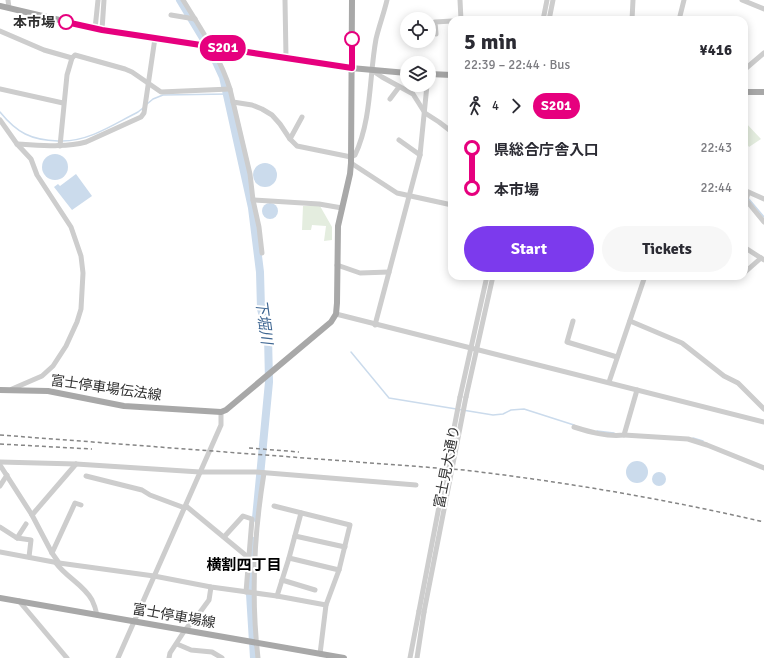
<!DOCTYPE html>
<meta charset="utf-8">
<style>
body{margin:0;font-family:Signika,"Noto Sans JP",sans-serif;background:#f7f7f7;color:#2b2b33;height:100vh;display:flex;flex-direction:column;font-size:15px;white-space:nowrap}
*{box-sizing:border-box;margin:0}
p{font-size:13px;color:#7c7c81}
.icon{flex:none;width:22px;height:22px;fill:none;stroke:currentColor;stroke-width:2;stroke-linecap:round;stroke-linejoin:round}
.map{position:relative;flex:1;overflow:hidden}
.panel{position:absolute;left:448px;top:16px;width:300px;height:264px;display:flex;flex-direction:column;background:#fff;border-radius:12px;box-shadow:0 2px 10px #0003}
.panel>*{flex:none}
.badge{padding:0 8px;border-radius:13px;font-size:14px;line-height:26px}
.fabs{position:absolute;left:400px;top:12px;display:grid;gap:8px}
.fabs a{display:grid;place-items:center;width:36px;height:36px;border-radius:50%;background:#fff;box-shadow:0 2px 10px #0003;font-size:20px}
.map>.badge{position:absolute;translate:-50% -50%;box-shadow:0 0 0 2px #fff}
.legs{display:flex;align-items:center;gap:6px;height:44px;padding:0 16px;font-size:13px}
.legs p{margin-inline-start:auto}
.summary{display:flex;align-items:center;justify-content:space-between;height:68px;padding:0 16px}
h1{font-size:22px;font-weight:700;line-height:30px}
.cta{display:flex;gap:8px;margin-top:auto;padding:8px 16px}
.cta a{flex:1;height:46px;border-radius:24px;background:#7c3aed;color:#fff;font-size:16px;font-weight:700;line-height:46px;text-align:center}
.cta a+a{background:#f7f7f7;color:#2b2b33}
ul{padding:0 16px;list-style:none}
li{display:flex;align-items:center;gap:14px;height:40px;font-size:15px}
li i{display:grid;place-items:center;width:6px;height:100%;margin:0 5px;background:currentColor}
li i::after{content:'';width:10px;height:10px;margin:-5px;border:3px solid;border-radius:50%;background:#fff}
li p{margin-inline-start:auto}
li:first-child i{background:linear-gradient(#0000 50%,currentColor 0)}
li:last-child i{background:linear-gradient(currentColor 50%,#0000 0)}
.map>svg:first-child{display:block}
</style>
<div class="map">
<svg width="764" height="658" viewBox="0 0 764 658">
<rect width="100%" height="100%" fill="#fff"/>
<g fill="#e4eddf">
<polygon points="744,121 761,139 749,147 744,140"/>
<polygon points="303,206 320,206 332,227 332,240 324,241 326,226 312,225 311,230 302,230"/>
</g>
<g fill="#cbdbec">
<circle cx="55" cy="167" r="13"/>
<circle cx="265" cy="175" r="12"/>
<polygon points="76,174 92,196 72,210 54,187 58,184 60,186"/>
<circle cx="270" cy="211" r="8"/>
<circle cx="637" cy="472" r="11"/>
<circle cx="659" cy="479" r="7"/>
</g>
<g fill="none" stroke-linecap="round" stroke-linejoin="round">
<g stroke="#cbdbec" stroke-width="1.5">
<polyline points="147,104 153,99 163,95 228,94"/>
<path d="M0,112C17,133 31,140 58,141"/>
<path d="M62,141C90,141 114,124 138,112L143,108"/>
<polyline points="748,198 764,217"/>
<polyline points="351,352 389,398 493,415 503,414 511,410 524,409 574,425"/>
<polyline points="597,431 614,433"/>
<polyline points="693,438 703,441"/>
</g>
<g stroke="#cbdbec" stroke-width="8">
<polyline points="180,0 212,53 223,77 252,208 260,272 261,309 268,335 269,382 256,518"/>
<polyline points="254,541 250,594 254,658"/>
</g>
<g stroke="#cdcdcd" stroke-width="5">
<polyline points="8,0 9,8"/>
<path d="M183,0C201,29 220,57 230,89L250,174L253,200L259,227L262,253"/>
<polyline points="285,0 286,57"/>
<polyline points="460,0 461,20"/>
<polyline points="742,0 764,9"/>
<polyline points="171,15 195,19"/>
<polyline points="543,20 547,0"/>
<polyline points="549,20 553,0"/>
<polyline points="632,20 633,0"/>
<polyline points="679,20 684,0"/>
<polyline points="95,29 98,0"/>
<polyline points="102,30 104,0"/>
<polyline points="0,31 44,50 72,58 75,55 125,69 132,72 161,92 230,89"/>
<polyline points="436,34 435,22 452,21"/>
<polyline points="744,70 764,53"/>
<polyline points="373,71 382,77 413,94 425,113 439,122 452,132"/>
<polyline points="0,89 63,103"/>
<polyline points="390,99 399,87"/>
<path d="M233,102L252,105L262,109L272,115L280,124L290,139L297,146L351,157L355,155C372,119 369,77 376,39C379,26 384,13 387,0"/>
<polyline points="0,120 17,144 31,159 37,175 71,227 81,256 83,273 81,309 77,322 66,346 53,366 42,376 12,389"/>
<polyline points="290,139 302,117"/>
<polyline points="399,140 420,155"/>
<path d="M17,144C40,145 64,148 86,142L141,117L144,113L155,38"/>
<polyline points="60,146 67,75 72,58"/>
<polyline points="351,163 397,193 452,205"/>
<polyline points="744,190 764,199"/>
<polyline points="748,193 746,200 764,222"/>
<polyline points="253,200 319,204 342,208"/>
<polyline points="744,247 764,260"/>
<polyline points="337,265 360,273 389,272"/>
<polyline points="744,273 761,258"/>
<polyline points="336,314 764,422"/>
<polyline points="573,321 567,342 617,357"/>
<polyline points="630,321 682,343 724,376 738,383 764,409"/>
<polyline points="375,325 420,155 427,85"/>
<polyline points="609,382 645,276"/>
<polyline points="460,397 487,276"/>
<polyline points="466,397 493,276"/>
<path d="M574,427C590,432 607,437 624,435L637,390"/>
<polyline points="624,435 688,439 707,445 764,468"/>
<polyline points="0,462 76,464 200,472 256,472 416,485"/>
<polyline points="0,465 32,515 52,553 59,563"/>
<polyline points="86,476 142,490 150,495 185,508"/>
<polyline points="0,486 7,475"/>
<polyline points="186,506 249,558"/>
<polyline points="274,506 350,525 339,570 326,605 320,654"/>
<polyline points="32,515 76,464"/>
<polyline points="0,527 17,538 31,540 29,557"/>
<polyline points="295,536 345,547"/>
<polyline points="224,537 243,516 252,519 246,592"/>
<polyline points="17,538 26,524"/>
<polyline points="0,552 59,563 154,576 211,587 277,596 326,605"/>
<polyline points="52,553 75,503 81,505"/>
<polyline points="289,558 339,570"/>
<path d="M56,563C66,577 84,585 92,600C94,604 96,610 97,615"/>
<polyline points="282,580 315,590"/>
<polyline points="277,596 289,558 301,513"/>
<polyline points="19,601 67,658"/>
<polyline points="177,644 191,650 212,652 222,658"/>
<polyline points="118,658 221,425 221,412"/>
<polyline points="169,658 170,653 185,630 198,615 209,600 211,587"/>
<path d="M258,658C251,597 254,534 264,473"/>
<polyline points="410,658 419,611"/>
<polyline points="417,658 424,612"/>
</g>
<g stroke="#a8a8a8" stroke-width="6">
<polyline points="0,6 102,30 351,68 407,73"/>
<polyline points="429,74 452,75"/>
<polyline points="744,92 764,92"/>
<polyline points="0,390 48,391 124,406 221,412 226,410 331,322 336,314 337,303 338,226 350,174 351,163 352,0"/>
<polyline points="0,598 344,658"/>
</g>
<g stroke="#858585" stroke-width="1.5" stroke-dasharray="4 3" stroke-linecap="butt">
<path d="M0,435L464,470C565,482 665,499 764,522"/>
<polyline points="0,444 92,449"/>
<polyline points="249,448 299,452"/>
</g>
<g stroke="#cdcdcd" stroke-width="5">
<polyline points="419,611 460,397"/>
<polyline points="424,612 466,397"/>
</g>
</g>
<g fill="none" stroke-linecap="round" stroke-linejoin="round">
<defs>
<polyline id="line-1" points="66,22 102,30 352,68 352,39"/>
</defs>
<use href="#line-1" stroke="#fff" stroke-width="9"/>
<use href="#line-1" stroke="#e6007e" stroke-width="6"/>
</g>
<g fill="#fff" stroke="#e6007e" stroke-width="2">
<circle cx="66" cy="22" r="7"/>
<circle cx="352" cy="39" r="7"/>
</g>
<g text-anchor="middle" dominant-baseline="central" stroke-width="4" stroke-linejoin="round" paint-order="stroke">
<g font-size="14" font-weight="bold" fill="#303030" stroke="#fff" text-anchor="end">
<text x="55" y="22">本市場</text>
</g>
<g font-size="14" fill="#303030" stroke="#fff">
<text transform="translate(106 388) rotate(8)">富士停車場伝法線</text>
<text transform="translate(447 467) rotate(-79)">富士見大通り</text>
<text transform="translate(174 616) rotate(10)">富士停車場線</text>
</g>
<g font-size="15" font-style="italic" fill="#3e6692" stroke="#fff">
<text transform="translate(264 322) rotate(82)">下堀川</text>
</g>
<g font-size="15" font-weight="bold" fill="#000" stroke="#fff">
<text x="244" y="565">横割四丁目</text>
</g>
</g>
</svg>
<div class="fabs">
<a><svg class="icon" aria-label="locate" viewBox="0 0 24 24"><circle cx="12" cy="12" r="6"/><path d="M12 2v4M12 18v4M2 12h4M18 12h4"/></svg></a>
<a><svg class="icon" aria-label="layers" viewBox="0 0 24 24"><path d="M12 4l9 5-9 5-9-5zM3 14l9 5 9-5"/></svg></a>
</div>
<b class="badge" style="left:223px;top:48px;background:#e6007e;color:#fff">S201</b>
<section class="panel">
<div class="summary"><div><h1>5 min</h1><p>22:39 – 22:44 · Bus</p></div><b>¥416</b></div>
<div class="legs"><svg class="icon" aria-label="walk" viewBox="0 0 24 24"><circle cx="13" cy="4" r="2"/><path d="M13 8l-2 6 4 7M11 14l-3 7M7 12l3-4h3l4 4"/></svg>4<svg class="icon" aria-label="forward" viewBox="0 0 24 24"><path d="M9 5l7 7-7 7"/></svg><b class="badge" style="background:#e6007e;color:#fff">S201</b></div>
<ul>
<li><i style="color:#e6007e"></i><b>県総合庁舎入口</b><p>22:43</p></li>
<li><i style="color:#e6007e"></i><b>本市場</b><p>22:44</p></li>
</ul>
<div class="cta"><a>Start</a><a>Tickets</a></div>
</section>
</div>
